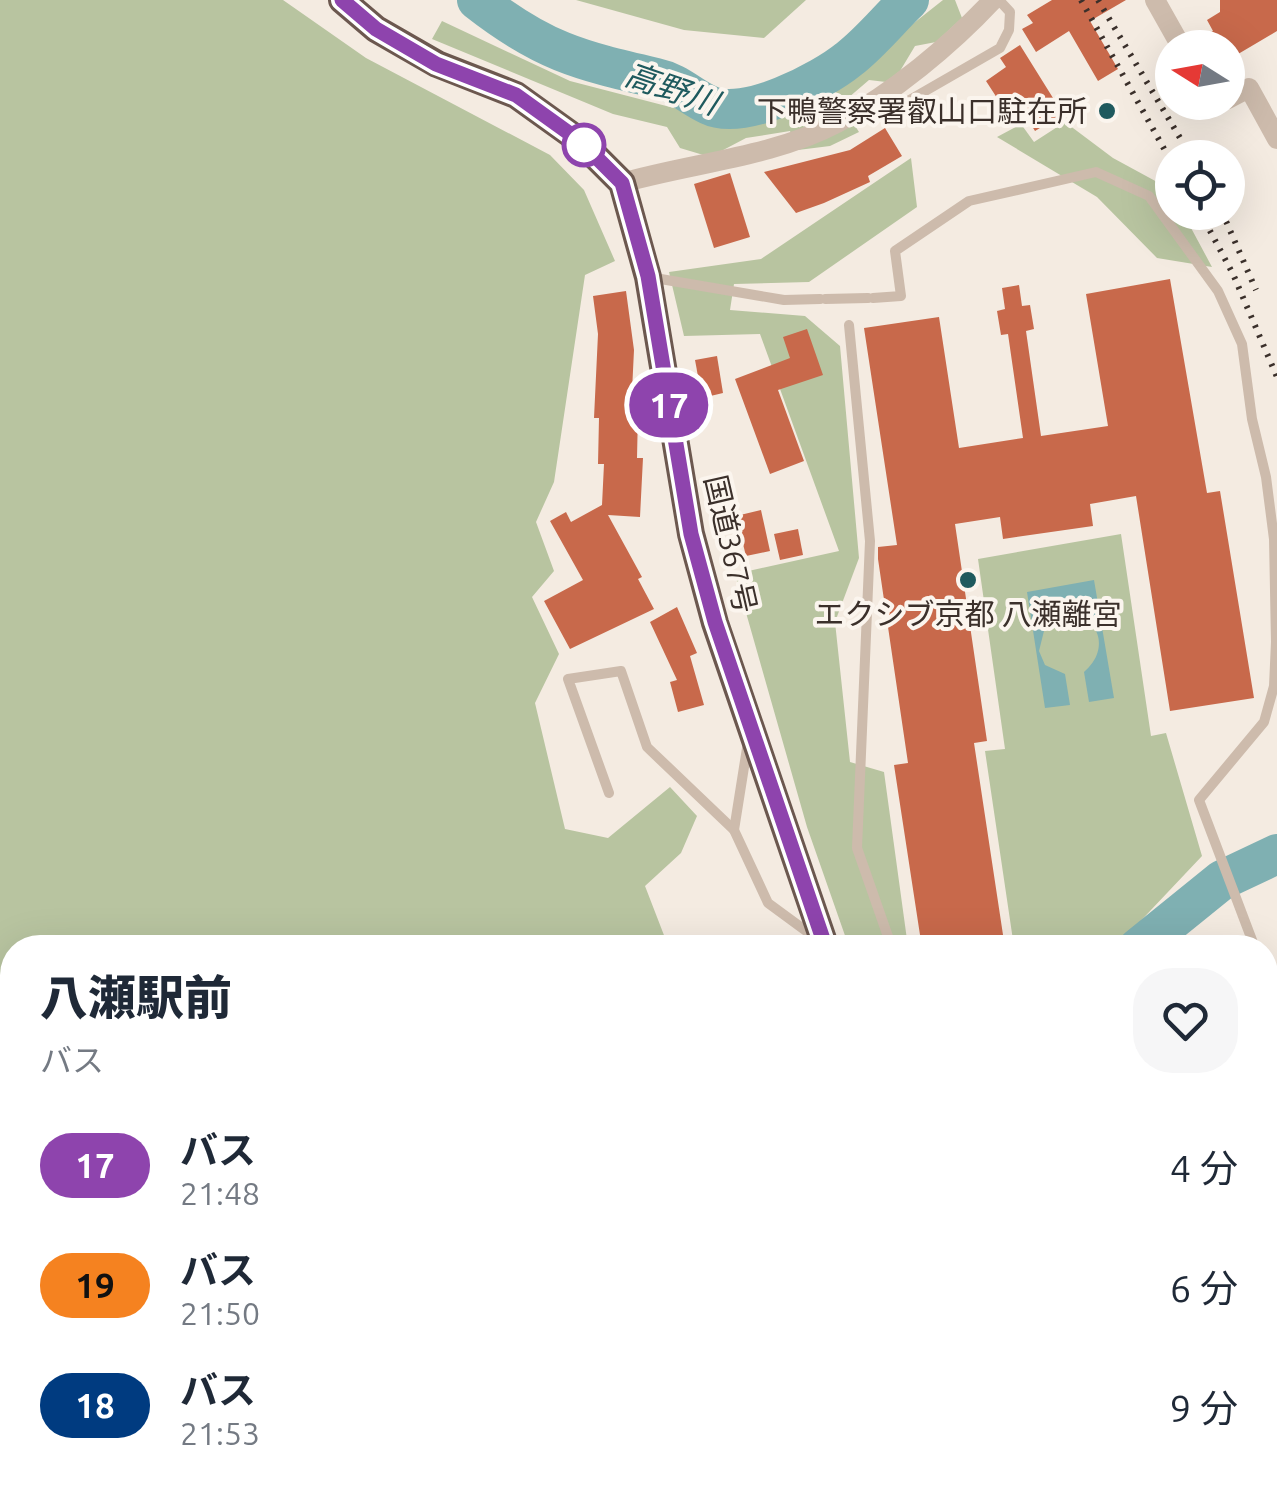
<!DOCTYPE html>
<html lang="ja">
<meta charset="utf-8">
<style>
body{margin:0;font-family:Ubuntu,"Noto Sans JP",sans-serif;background:#f6f6f7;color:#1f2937;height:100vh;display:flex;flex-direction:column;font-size:38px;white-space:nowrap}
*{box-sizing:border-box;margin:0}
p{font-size:32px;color:#747a83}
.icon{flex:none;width:55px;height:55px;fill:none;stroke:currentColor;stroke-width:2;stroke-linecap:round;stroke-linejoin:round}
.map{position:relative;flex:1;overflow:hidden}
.sheet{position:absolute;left:0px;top:935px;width:1278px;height:552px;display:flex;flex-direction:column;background:#fff;border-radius:40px 40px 0 0;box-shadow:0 10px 40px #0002}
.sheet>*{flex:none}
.badge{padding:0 20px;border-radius:32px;font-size:35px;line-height:65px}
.needle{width:65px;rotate:281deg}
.buttons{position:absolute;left:1155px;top:30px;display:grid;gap:20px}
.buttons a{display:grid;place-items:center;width:90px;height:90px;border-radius:50%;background:#fff;box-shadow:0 10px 40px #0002;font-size:50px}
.map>.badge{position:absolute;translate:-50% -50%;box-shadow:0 0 0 5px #fff}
.round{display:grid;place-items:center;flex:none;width:105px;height:105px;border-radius:40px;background:#f6f6f7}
.overview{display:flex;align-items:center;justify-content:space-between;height:170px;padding:0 40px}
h1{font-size:48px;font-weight:800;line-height:75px}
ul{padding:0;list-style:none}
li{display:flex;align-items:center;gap:30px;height:120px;padding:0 40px}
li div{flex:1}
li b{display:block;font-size:38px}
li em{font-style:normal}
li .badge{min-width:110px;font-weight:700;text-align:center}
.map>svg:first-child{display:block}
</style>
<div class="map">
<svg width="1277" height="1487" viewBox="0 0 1277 1487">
<rect width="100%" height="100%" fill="#f4ebe1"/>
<g fill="#b8c4a0">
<polygon points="0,0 283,0 366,58 550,155 584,190 615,261 585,275 554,482 536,522 554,571 532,597 559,654 535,703 565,829 608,838 670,787 697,816 681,853 645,886 667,943 687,947 12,948 12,1475 1030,1475 1032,1487 0,1487"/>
<polygon points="576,0 806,0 764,38 684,30"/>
<polygon points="943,0 955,0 962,18 936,42 915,46 900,71 886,82 869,80 841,104 859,132 830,146 798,150 790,131 746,138 710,157 680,148 667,127 613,114 432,39 442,21 570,81 674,108 754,112 829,90"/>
<polygon points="1065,122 1113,158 1170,189 1172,212 1183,213 1212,267 1157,258 1097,197 997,137 1021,124 1034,142"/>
<polygon points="911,158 917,207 809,282 734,284 730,310 805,316 840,346 859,558 835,622 850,762 884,772 908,947 849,947 807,827 735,574 839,551 760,334 684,336 669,272 761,259"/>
<polygon points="1121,534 1151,736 1166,733 1202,856 1116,947 1014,947 985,751 1005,749 978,559"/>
<polygon points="1277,1404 1277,1487 1223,1487 1232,1475 1265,1475 1265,1433"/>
</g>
<path fill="#7fb0b2" d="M1094,580L1114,698L1089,702L1084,672C1120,642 1085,596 1046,623L1039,651L1045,665L1065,674L1070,705L1045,708L1027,592Z"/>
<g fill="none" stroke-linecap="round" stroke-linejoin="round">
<g stroke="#7fb0b2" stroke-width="6">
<polyline points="1265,1309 1277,1304"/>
<polyline points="1096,1487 1095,1480 1129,1475"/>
<polyline points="1224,1487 1225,1475"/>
</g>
<g stroke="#7fb0b2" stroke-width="40">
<path d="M477,0C542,51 578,60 656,78C679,83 689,96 709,105C744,122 822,81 849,59C871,42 889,19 909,0"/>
<polyline points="1138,948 1222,880 1277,854"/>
<polyline points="1265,1352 1277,1345"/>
<polyline points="1139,1475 1141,1487"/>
</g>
</g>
<g fill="#c8694b">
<polygon points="1052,0 1126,0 1090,21 1118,69 1098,81 1069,31 1036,52 1022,29 1033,23 1027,15"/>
<polygon points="1220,0 1277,0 1277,31 1228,60 1228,48 1196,48 1194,42 1213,31 1207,20 1220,12"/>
<polygon points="1020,45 1063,114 1035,131 1022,110 1010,118 986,81 1006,67 1000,58"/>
<polygon points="885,128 902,156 868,176 870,182 824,203 796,213 764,172 850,150"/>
<polygon points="730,173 750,237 714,248 694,184"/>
<polygon points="1170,279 1207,493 1220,491 1254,698 1170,711 1136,496 1090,504 1093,526 1003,539 1000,517 955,524 987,741 974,743 1005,948 922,948 894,765 908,763 878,559 878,547 897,545 864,328 939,317 959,448 1023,438 1008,334 1001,335 997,311 1005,309 1002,288 1019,285 1022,306 1030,305 1034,329 1026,331 1041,436 1108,426 1086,294"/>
<polygon points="626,291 634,350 631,412 638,412 637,458 643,458 640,517 608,515 642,577 638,579 654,609 570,649 544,601 583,580 550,521 566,512 571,522 602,505 604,464 598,464 599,418 594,418 598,334 593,296"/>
<polygon points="807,329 823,375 778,390 804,461 770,474 735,379 790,358 783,337"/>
<polygon points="717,356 723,393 702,398 695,360"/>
<polygon points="761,510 770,551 746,556 736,516"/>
<polygon points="798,529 803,555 780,560 774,534"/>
<polygon points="677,607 697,653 690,656 704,705 678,712 670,682 677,680 650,622"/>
</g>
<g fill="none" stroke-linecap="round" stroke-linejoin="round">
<g stroke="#b9a596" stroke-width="4" stroke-dasharray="5 5" stroke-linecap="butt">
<polyline points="0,1093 12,1123"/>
<polyline points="643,1475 659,1487"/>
<polyline points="70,1487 71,1475"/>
</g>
<g stroke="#cdbbac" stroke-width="10">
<polyline points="887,113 1000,48 1009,30 1010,12 999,0"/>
<polyline points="649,277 784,300 820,299"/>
<polyline points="873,298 901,296 895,251 969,201 1096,172 1149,196 1218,291 1242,344 1252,419 1266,477 1274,539 1276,642 1274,686 1264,722 1199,800 1255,948"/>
<polyline points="825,299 868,298"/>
<polyline points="849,325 870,541 857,848 892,948"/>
<polyline points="609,793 568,679 621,671 647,747 734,830 768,903 817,939"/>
<polyline points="734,830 748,742"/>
<polyline points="1265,974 1277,1007"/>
<polyline points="1275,1069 1277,1066"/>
</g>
<g stroke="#cdbbac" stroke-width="20">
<polyline points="1155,0 1182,48"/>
<polyline points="1228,99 1249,88 1277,139"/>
<path d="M622,183C691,163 773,157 837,123C892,94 951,45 993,0"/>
</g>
<g stroke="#6c584f" stroke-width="28">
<polyline points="342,0 376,29 437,64 516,95 580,141 622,183 648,277 691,534 715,623 826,948"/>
<polyline points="1067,1475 1068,1487"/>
</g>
<g stroke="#3b302b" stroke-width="6" stroke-dasharray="2.5 8" stroke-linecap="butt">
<polyline points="1081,0 1172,163"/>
<polyline points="1098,0 1192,158"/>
<polyline points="1200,212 1233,274 1277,377"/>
<polyline points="1222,212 1256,290"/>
</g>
</g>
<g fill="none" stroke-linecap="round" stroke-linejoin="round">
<defs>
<polyline id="line" points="342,0 376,29 436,64 516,95 580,141 622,183 648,276 691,534 715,622 826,948"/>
</defs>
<use href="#line" stroke="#fff" stroke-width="22"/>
<use href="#line" stroke="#8e44ad" stroke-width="15"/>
</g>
<g fill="#1f5a5e" stroke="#fbf5ee" stroke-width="4">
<circle cx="1107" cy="111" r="10"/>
<circle cx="968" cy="580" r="10"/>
</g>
<circle fill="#fff" stroke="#8e44ad" stroke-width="5" cx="584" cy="145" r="20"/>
<g text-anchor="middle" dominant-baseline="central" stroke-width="8" stroke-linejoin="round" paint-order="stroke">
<g font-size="30" fill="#3b302b" stroke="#fbf5ee" text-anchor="end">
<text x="1087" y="111">下鴨警察署叡山口駐在所</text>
<text x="968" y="614" text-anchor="middle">エクシブ京都 八瀬離宮</text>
</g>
<g font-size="30" fill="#3b302b" stroke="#fbf5ee">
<text transform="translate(731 544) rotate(77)">国道367号</text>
</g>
<g font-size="32" font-style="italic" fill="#1f5a5e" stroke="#fbf5ee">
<text transform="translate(672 88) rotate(19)">高野川</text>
</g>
</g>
</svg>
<div class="buttons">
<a><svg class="needle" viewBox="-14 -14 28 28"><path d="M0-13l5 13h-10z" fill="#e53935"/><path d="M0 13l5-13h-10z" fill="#747a83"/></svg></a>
<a><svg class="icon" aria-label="locate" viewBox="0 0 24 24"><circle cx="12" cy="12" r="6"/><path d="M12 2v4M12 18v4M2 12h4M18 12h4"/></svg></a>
</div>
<b class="badge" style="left:669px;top:405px;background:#8e44ad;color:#fff">17</b>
<section class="sheet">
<div class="overview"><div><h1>八瀬駅前</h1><p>バス</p></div><a class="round"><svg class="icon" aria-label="heart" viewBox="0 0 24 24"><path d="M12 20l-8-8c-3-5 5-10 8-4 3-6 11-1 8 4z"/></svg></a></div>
<ul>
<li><span class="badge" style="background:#8e44ad;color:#fff">17</span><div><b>バス</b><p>21:48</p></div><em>4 分</em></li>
<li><span class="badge" style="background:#f58220;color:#111">19</span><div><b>バス</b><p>21:50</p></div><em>6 分</em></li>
<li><span class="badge" style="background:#003b80;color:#fff">18</span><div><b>バス</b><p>21:53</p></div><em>9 分</em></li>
</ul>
</section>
</div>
